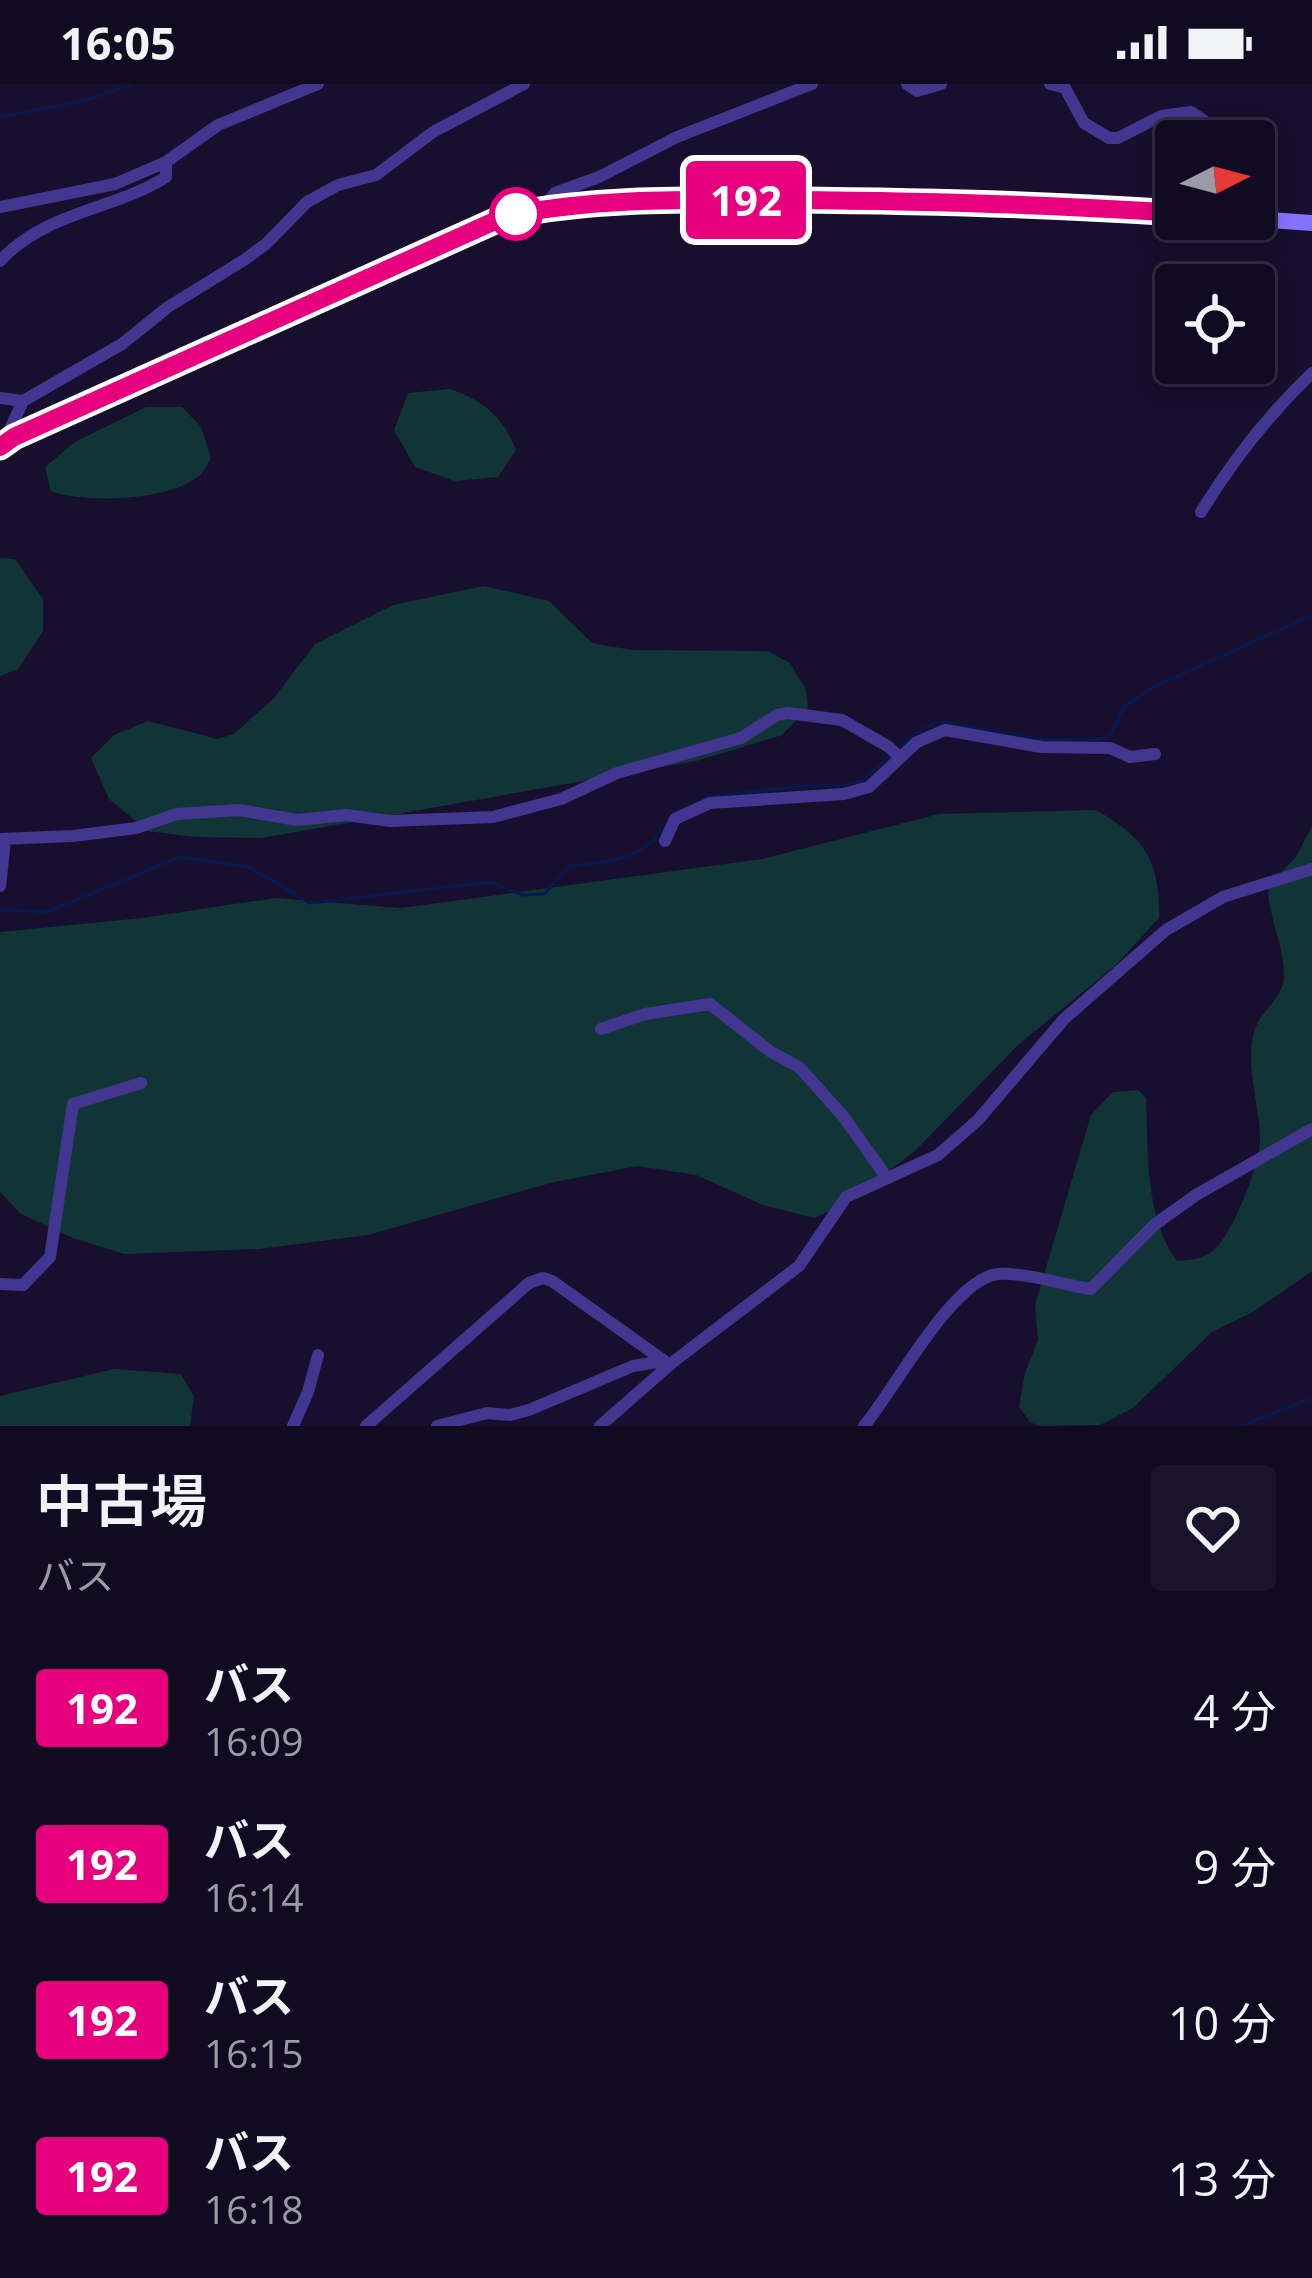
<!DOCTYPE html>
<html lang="ja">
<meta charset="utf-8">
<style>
body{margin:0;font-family:"Open Sans","Noto Sans JP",sans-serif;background:#1a142a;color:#f1f3f6;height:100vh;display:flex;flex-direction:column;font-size:45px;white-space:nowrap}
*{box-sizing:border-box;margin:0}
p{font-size:39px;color:#9c9ba5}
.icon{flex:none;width:66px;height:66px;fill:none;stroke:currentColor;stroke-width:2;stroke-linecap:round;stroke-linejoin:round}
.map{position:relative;height:1342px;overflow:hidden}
.panel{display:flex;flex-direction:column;background:#110b22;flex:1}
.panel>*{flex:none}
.badge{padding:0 24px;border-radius:9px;font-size:42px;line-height:78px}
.needle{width:78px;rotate:84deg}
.fabs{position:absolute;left:1155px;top:36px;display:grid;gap:24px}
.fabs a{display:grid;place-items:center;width:120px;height:120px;border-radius:12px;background:#110b22;box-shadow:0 6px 18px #0003,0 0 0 3px #302b40;font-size:60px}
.map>.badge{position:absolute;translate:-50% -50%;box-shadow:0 0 0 6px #fff}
.round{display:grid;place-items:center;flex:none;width:126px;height:126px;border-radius:12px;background:#1a142a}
.headline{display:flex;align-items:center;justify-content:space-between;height:204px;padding:0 36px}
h1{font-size:57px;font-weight:600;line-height:90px}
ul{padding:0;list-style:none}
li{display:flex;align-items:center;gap:36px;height:156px;padding:0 36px}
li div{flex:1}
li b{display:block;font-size:45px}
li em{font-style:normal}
li .badge{min-width:132px;font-weight:700;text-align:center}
.status{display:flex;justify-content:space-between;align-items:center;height:84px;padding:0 60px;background:#110b22;direction:ltr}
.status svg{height:33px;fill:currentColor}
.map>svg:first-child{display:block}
</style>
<div class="status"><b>16:05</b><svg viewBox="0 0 49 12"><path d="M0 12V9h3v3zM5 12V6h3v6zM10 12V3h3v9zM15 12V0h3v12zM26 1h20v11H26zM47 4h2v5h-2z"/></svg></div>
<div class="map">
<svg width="1312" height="1342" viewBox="0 0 1312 1342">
<rect width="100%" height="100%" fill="#170f2d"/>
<g fill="#113537">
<path d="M450,305C483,316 504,334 516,366L498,393L455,397L415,383L394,346L408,309Z"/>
<path d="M146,323H182L201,343L211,374C208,379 205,386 201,390C174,417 84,420 51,407L45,383L75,358Z"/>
<polygon points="0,474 15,475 43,515 43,547 18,585 0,592"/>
<polygon points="484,502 549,517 592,559 632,566 767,567 790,579 806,606 808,624 782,651 696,677 262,754 194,753 148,747 109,715 91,674 114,651 148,637 217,655 234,650 274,614 315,560 393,521"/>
<path d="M1096,726C1145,754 1160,776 1159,834L1117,880L1018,961L915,1067L845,1120L814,1134L763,1121L696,1091L638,1082L554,1098L368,1151L259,1165L124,1170L73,1154L21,1130L0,1108V848L142,834L275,814L401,824L762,775L939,730Z"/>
<path d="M1312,742V1187L1253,1228L1212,1248L1133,1324L1100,1341L1039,1342L1030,1338L1019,1323L1025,1289L1038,1256L1035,1221L1091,1031L1113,1008L1138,1006L1146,1014C1148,1065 1145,1136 1177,1177C1189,1176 1203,1175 1213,1167C1232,1152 1259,1082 1260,1058C1261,1023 1244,982 1254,948C1259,928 1284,914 1284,892C1284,860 1268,833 1268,802L1296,773Z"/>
<polygon points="114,1285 181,1290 194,1313 190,1342 0,1342 0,1312"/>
</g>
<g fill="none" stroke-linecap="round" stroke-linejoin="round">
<g stroke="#06194f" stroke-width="3">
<polyline points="0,33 87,16 132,0"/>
<polyline points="898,666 923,644 940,638 1036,655 1094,656 1110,652 1124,622 1154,603 1312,531"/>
<polyline points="675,728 709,712 814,701 842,702 863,696 890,672"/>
<path d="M0,826L47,828L180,773L249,783L310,819L491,798L523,811L544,810L569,782C609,778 643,777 666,741"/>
<polyline points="1241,1342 1312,1314"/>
</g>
<g stroke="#433690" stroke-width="12">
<polyline points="907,0 917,7 941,0"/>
<polyline points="1050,0 1065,4 1084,39 1109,54 1118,54 1161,32 1191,28 1234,57"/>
<polyline points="1254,61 1258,62"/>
<polyline points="0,123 115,100 166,78 218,41 318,0"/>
<polyline points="543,124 555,109 599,93 677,53 812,0"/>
<path d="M0,177C46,127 112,127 166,93V78"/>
<polyline points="0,314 23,317 10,345 14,353"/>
<polyline points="23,317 122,260 168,223 244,176 266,160 307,118 338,101 376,91 433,48 524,0"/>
<path d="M1201,428C1233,376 1268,331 1312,289"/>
<polyline points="0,755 73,752 136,744 177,730 239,726 297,736 346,731 390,737 493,733 561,715 617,689 741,654 777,631 788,629 842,636 889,663 900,674"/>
<polyline points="665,757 675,735 710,719 844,710 869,703 917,658 945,646 1041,663 1110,664 1130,673 1155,670"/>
<polyline points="0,802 5,757"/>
<polyline points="601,945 645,930 710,920 771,968 799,983 843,1032 887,1094"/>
<polyline points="0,1200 23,1201 50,1173 73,1020 141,999"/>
<polyline points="293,1342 308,1308 318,1271"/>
<polyline points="366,1342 529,1199 543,1194 552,1197 670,1281"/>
<polyline points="437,1342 487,1329 510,1331 529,1326 633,1282 663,1277"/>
<polyline points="600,1342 673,1278 799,1182 846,1113 938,1071 978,1036 1064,935 1166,846 1223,813 1312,785"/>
<path d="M864,1342C894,1307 952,1195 998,1190C1023,1188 1065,1201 1091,1205L1154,1141L1196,1111L1312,1045"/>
</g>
<g stroke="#8572ff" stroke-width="16">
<polyline points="1254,135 1312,139"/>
<path d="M0,363L506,132C599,111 694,116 790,116C919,117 1047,120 1176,129"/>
</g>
</g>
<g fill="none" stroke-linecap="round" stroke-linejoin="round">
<defs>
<path id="line" d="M0,363L14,353L506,132C600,113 694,116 790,116C919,117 1047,120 1176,129"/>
</defs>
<use href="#line" stroke="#fff" stroke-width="27"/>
<use href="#line" stroke="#e6007e" stroke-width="18"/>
</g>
<circle fill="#fff" stroke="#e6007e" stroke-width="6" cx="516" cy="130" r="24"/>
</svg>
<div class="fabs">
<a><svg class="needle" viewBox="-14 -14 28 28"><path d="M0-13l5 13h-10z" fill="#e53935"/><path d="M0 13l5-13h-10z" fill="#9c9ba5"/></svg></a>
<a><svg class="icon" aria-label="locate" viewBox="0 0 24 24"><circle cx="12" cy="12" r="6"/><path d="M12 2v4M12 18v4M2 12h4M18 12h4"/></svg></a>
</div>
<b class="badge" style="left:746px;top:116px;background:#e6007e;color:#fff">192</b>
</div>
<section class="panel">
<div class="headline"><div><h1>中古場</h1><p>バス</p></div><a class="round"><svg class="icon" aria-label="heart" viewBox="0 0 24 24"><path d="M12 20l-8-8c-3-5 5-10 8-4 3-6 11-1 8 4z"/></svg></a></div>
<ul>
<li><span class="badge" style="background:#e6007e;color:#fff">192</span><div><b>バス</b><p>16:09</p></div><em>4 分</em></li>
<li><span class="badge" style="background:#e6007e;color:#fff">192</span><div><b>バス</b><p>16:14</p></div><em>9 分</em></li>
<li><span class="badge" style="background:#e6007e;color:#fff">192</span><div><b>バス</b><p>16:15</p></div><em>10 分</em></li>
<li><span class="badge" style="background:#e6007e;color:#fff">192</span><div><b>バス</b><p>16:18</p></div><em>13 分</em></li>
</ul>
</section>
